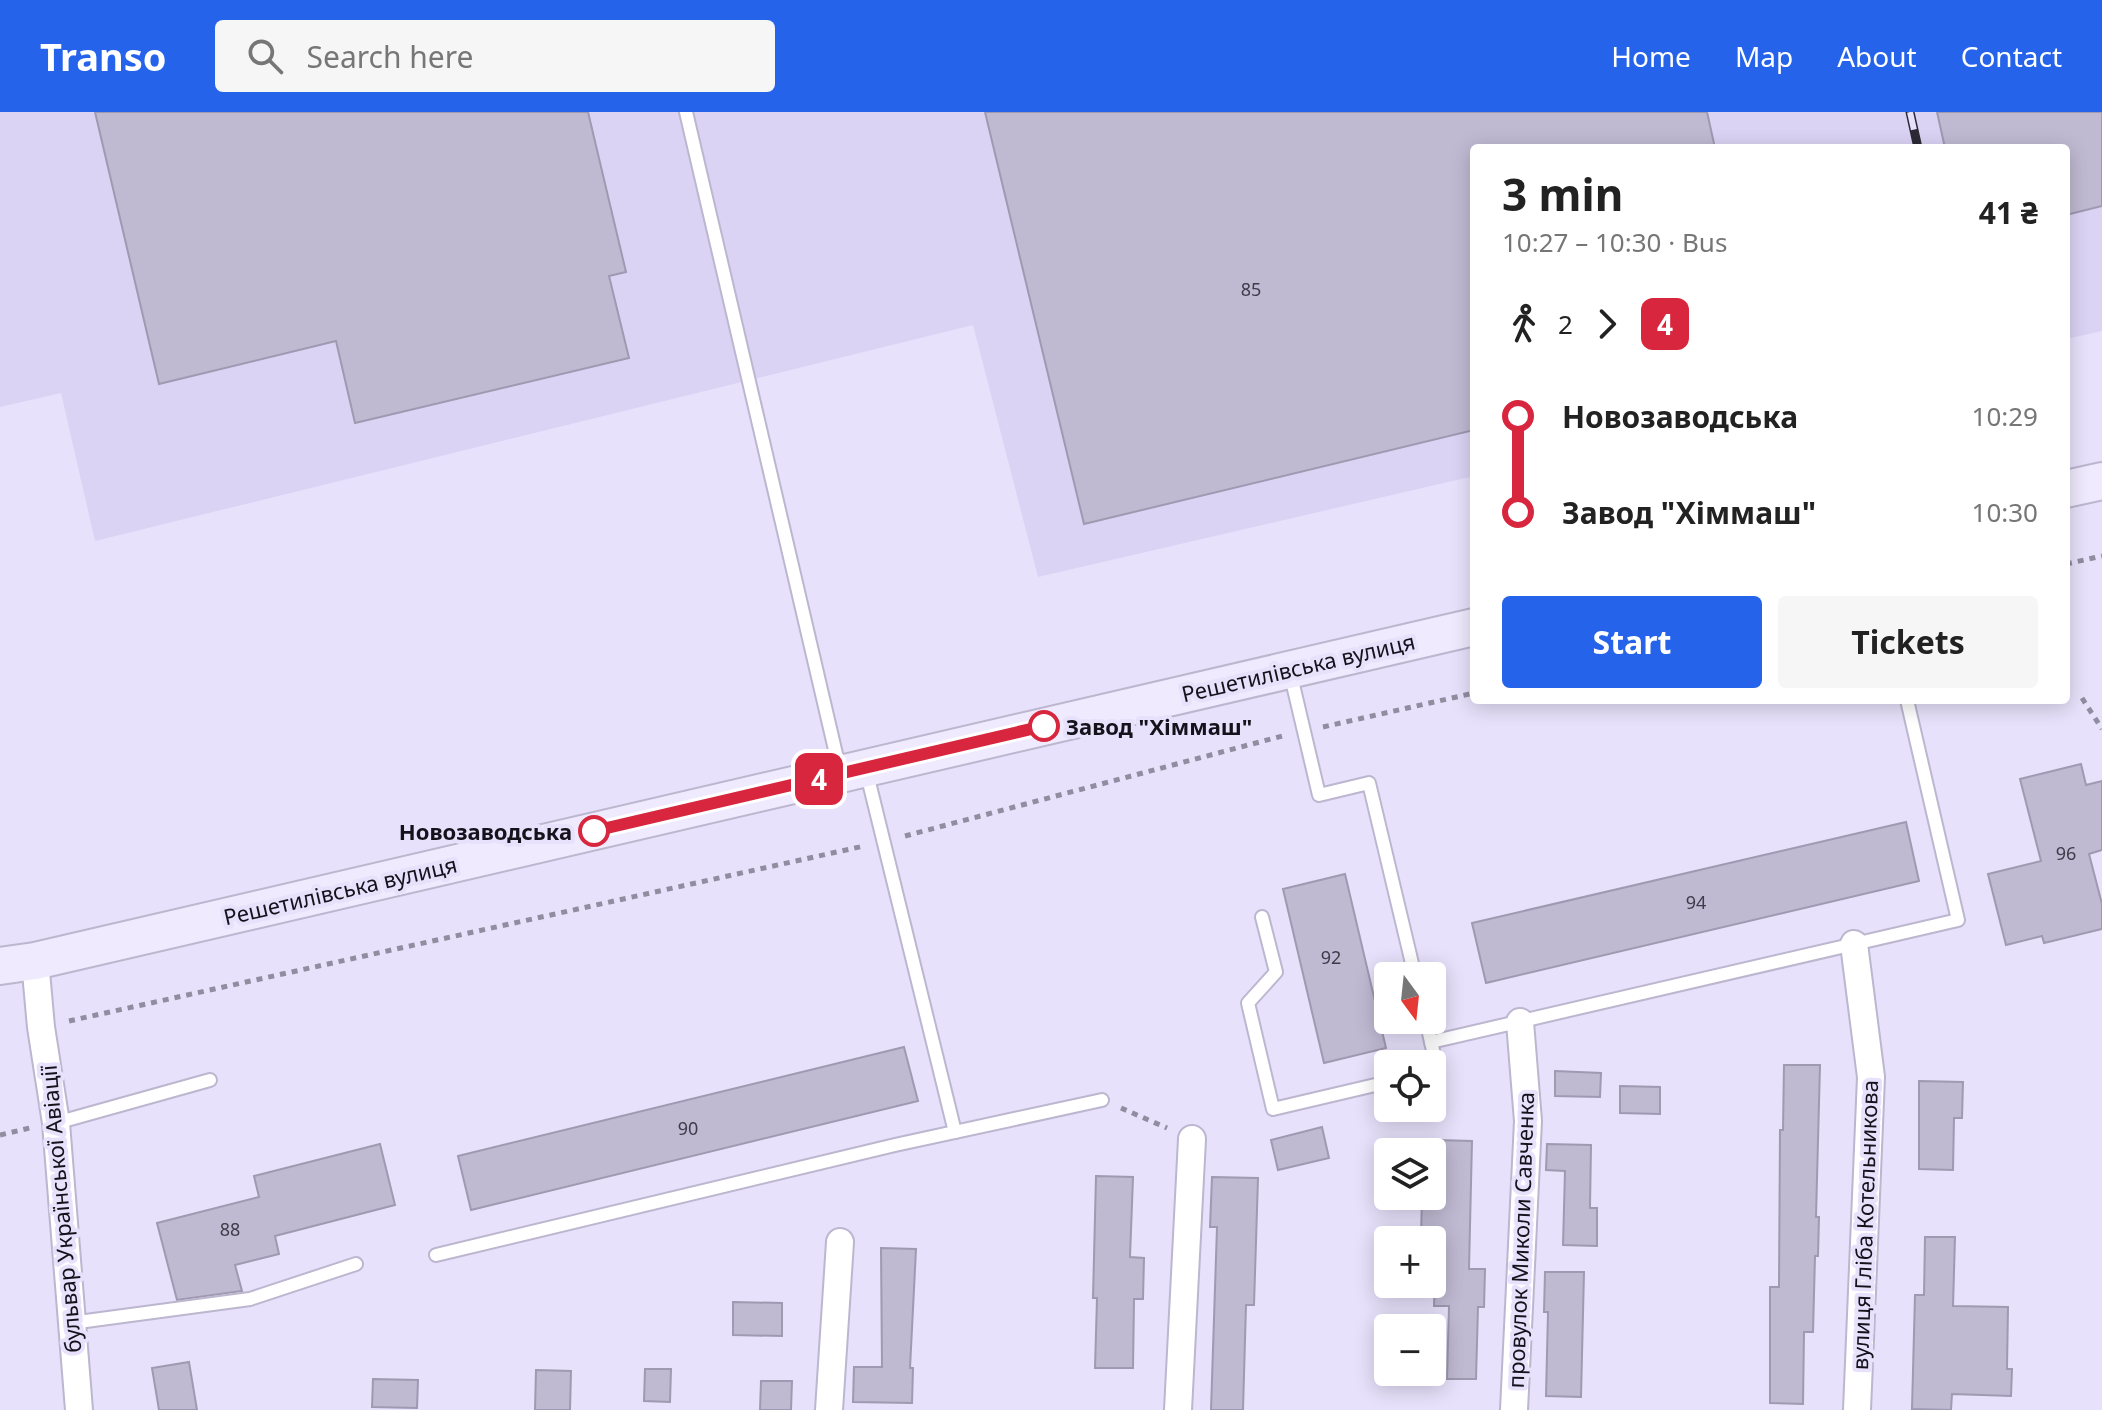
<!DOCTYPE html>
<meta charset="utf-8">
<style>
body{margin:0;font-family:"Noto Sans",sans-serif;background:#f6f6f6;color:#222;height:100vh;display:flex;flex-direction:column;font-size:30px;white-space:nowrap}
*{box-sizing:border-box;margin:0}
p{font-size:26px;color:#767676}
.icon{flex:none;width:44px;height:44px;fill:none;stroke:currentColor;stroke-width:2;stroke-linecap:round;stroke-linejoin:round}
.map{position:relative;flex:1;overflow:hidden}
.sheet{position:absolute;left:1470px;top:32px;width:600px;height:560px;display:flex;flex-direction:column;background:#fff;border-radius:8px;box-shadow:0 4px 20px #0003}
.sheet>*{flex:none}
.badge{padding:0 16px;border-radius:12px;font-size:28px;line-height:52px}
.needle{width:52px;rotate:165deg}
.buttons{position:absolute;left:1374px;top:850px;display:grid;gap:16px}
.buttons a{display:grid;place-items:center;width:72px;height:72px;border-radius:8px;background:#fff;box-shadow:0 4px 20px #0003;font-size:40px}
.map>.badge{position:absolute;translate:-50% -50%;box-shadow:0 0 0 4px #fff}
.legs{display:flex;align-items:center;gap:12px;height:88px;padding:0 32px;font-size:26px}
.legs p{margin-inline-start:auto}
.overview{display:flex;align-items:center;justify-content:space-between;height:136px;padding:0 32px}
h1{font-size:44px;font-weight:700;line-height:60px}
.button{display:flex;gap:16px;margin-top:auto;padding:16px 32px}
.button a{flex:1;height:92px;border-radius:8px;background:#2563eb;color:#fff;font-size:32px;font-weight:700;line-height:92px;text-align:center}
.button a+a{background:#f6f6f6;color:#222}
ul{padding:0 32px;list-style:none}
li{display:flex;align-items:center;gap:28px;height:96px;font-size:30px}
li i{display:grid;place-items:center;width:12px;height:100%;margin:0 10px;background:currentColor}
li i::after{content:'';width:20px;height:20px;margin:-10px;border:6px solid;border-radius:50%;background:#fff}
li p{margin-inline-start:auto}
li:first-child i{background:linear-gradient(#0000 50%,currentColor 0)}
li:last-child i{background:linear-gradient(currentColor 50%,#0000 0)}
header{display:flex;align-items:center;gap:48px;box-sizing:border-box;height:112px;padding:0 40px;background:#2563eb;color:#fff}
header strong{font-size:38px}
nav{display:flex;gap:44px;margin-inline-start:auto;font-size:28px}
.search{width:560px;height:72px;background:#f6f6f6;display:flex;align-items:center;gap:20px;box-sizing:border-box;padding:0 28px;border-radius:8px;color:#767676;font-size:30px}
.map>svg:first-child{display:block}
</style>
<header>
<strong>Transo</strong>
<div class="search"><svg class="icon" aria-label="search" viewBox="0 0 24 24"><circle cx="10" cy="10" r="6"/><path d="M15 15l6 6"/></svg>Search here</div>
<nav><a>Home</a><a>Map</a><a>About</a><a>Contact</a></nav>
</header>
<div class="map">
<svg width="2102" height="1298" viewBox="0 0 2102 1298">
<rect width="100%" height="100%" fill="#e7e1fb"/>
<polygon fill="#dbd3f4" points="0,0 2102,0 2102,219 2066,227 2066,36 1474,36 1474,364 1038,465 973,213 95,429 61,281 0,295"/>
<g fill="#bfb9d2" stroke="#9f99b1" stroke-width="2">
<polygon points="95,0 588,0 626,160 609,164 629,246 355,311 336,229 159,272"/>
<polygon points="985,0 1707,0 1715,36 1474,36 1474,318 1084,412"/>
<polygon points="1937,0 2102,0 2102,94 2066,103 2066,36 1945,36"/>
<polygon points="2081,652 2086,673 2102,669 2102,738 2089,742 2102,792 2102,817 2044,831 2042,824 2006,833 1988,762 2041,749 2020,667"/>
<polygon points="1906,710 1919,769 1486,871 1472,811"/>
<polygon points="1345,762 1386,936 1324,951 1283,777"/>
<polygon points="904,935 918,989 471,1098 458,1044"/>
<polygon points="1784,953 1820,953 1816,1105 1819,1105 1818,1144 1815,1144 1813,1220 1804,1220 1803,1292 1770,1291 1770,1175 1779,1175 1780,1018 1783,1018"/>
<polygon points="1555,959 1601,961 1600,985 1555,984"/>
<polygon points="1919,969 1963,970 1962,1006 1954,1006 1953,1058 1919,1057"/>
<polygon points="1620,974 1660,975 1660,1002 1620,1001"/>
<polygon points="1322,1015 1329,1046 1278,1058 1271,1028"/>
<polygon points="1436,1028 1472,1029 1469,1157 1485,1157 1484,1195 1478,1195 1476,1267 1447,1267 1449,1194 1434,1194 1436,1126 1421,1126 1422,1084 1432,1084 1432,1081 1435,1081"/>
<polygon points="380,1032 395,1093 275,1124 279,1142 235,1153 242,1179 177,1188 157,1111 259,1085 254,1064"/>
<polygon points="1547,1032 1591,1033 1590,1096 1597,1096 1597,1134 1563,1133 1565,1059 1546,1058"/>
<polygon points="1096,1064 1133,1065 1130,1145 1144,1146 1143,1187 1134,1187 1133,1256 1095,1256 1097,1186 1093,1186"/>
<polygon points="1212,1065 1258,1066 1254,1193 1246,1193 1243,1298 1211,1298 1217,1115 1210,1115"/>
<polygon points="1925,1125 1955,1125 1953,1194 2008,1195 2007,1257 2012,1257 2011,1284 1952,1282 1951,1298 1912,1297 1915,1183 1924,1183"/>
<polygon points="881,1136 916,1137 910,1256 913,1256 912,1291 853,1290 854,1255 882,1255"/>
<polygon points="1545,1160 1584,1160 1581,1285 1546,1284 1548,1200 1544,1200"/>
<polygon points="733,1190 782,1191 782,1224 733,1223"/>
<polygon points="189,1250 197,1298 159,1298 152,1256"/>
<polygon points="645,1257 671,1257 670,1290 644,1289"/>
<polygon points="536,1258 571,1259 570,1298 535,1298"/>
<polygon points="373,1267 418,1268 417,1296 372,1295"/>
<polygon points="761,1269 792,1269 791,1298 760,1298"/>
</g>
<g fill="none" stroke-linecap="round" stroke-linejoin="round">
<defs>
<g id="lane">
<polyline points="686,0 840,659"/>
<polyline points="1290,560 1319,683 1369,671 1415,864"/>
<polyline points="866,658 955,1020"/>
<polyline points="1262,805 1276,860 1248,891 1273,997 1388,970"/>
<polyline points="1426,908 1431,930 1958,808 1907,588"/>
<polyline points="1431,930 1438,959 1432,960"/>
<polyline points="56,1011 210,968"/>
<polyline points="436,1143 895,1033 1102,988"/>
<polyline points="71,1211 250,1187 356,1152"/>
</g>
<g id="street">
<polyline points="1854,832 1871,965 1857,1298"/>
<polyline points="35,849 41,915 56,1011 79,1298"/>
<polyline points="829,1298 840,1130"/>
<polyline points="1178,1298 1192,1027"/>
<polyline points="1514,1298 1528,1009 1520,910"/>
</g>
<g id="secondary">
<polyline points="2066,377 2102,369"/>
<polyline points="0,854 35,849 1474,515"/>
</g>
</defs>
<use href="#lane" stroke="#bcb6cf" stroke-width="16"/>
<use href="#street" stroke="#bcb6cf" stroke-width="30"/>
<use href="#secondary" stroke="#bcb6cf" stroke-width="40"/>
<g stroke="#918da0" stroke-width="5" stroke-dasharray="6 6" stroke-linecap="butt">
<polyline points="2066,452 2102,444"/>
<polyline points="2082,586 2102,617"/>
<polyline points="1323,615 1474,581"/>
<polyline points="905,724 1286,623"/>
<polyline points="69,909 864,734"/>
<polyline points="1121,996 1167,1016"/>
<polyline points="0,1023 30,1016"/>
</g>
<use href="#lane" stroke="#fff" stroke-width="12"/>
<use href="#street" stroke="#fff" stroke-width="26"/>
<use href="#secondary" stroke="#efeafd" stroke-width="36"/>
<defs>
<polyline id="rail" points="1910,0 1918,36"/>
</defs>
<use href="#rail" stroke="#2c2a35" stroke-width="9"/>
<use href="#rail" stroke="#e7e1fb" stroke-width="6" stroke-dasharray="18" stroke-linecap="butt"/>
</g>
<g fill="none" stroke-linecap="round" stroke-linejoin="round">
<defs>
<polyline id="line-1" points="594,719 1044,614"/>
</defs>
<use href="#line-1" stroke="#fff" stroke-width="18"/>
<use href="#line-1" stroke="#d7263d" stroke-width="12"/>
</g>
<g fill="#fff" stroke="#d7263d" stroke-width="4">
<circle cx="1044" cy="614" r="14"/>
<circle cx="594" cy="719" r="14"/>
</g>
<g text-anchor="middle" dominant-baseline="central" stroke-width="8" stroke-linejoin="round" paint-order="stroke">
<g font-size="18" fill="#3f3c49">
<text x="1251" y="177">85</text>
<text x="2066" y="741">96</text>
<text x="1696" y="790">94</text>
<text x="1331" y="845">92</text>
<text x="688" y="1016">90</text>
<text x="230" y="1117">88</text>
</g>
<g font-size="22" fill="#14121b" stroke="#e7e1fb">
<text transform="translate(1298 555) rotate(-13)">Решетилівська вулиця</text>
<text transform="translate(340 778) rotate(-13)">Решетилівська вулиця</text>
<text transform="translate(60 1097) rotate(-95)">бульвар Української Авіації</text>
<text transform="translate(1864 1113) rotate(-88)">вулиця Гліба Котельникова</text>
<text transform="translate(1520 1128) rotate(-88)">провулок Миколи Савченка</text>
</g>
<g font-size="22" font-weight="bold" fill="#14121b" stroke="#e7e1fb" text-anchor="start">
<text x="1066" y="614">Завод "Хіммаш"</text>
<text x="572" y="719" text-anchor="end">Новозаводська</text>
</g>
</g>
</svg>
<div class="buttons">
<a><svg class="needle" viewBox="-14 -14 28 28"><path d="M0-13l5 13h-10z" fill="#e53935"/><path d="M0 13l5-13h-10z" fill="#767676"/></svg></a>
<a><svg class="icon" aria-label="locate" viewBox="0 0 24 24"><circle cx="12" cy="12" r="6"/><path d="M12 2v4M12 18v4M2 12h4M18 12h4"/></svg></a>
<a><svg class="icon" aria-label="layers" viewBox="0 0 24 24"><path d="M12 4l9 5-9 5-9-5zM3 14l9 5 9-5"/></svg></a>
<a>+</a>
<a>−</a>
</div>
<b class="badge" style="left:819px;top:667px;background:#d7263d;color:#fff">4</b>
<section class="sheet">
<div class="overview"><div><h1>3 min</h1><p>10:27 – 10:30 · Bus</p></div><b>41 ₴</b></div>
<div class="legs"><svg class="icon" aria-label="walk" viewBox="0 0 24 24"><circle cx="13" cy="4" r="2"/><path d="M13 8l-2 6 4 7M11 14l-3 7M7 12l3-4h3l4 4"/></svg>2<svg class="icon" aria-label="forward" viewBox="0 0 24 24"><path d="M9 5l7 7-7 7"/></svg><b class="badge" style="background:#d7263d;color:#fff">4</b></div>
<ul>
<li><i style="color:#d7263d"></i><b>Новозаводська</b><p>10:29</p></li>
<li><i style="color:#d7263d"></i><b>Завод &quot;Хіммаш&quot;</b><p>10:30</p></li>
</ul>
<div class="button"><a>Start</a><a>Tickets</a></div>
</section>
</div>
